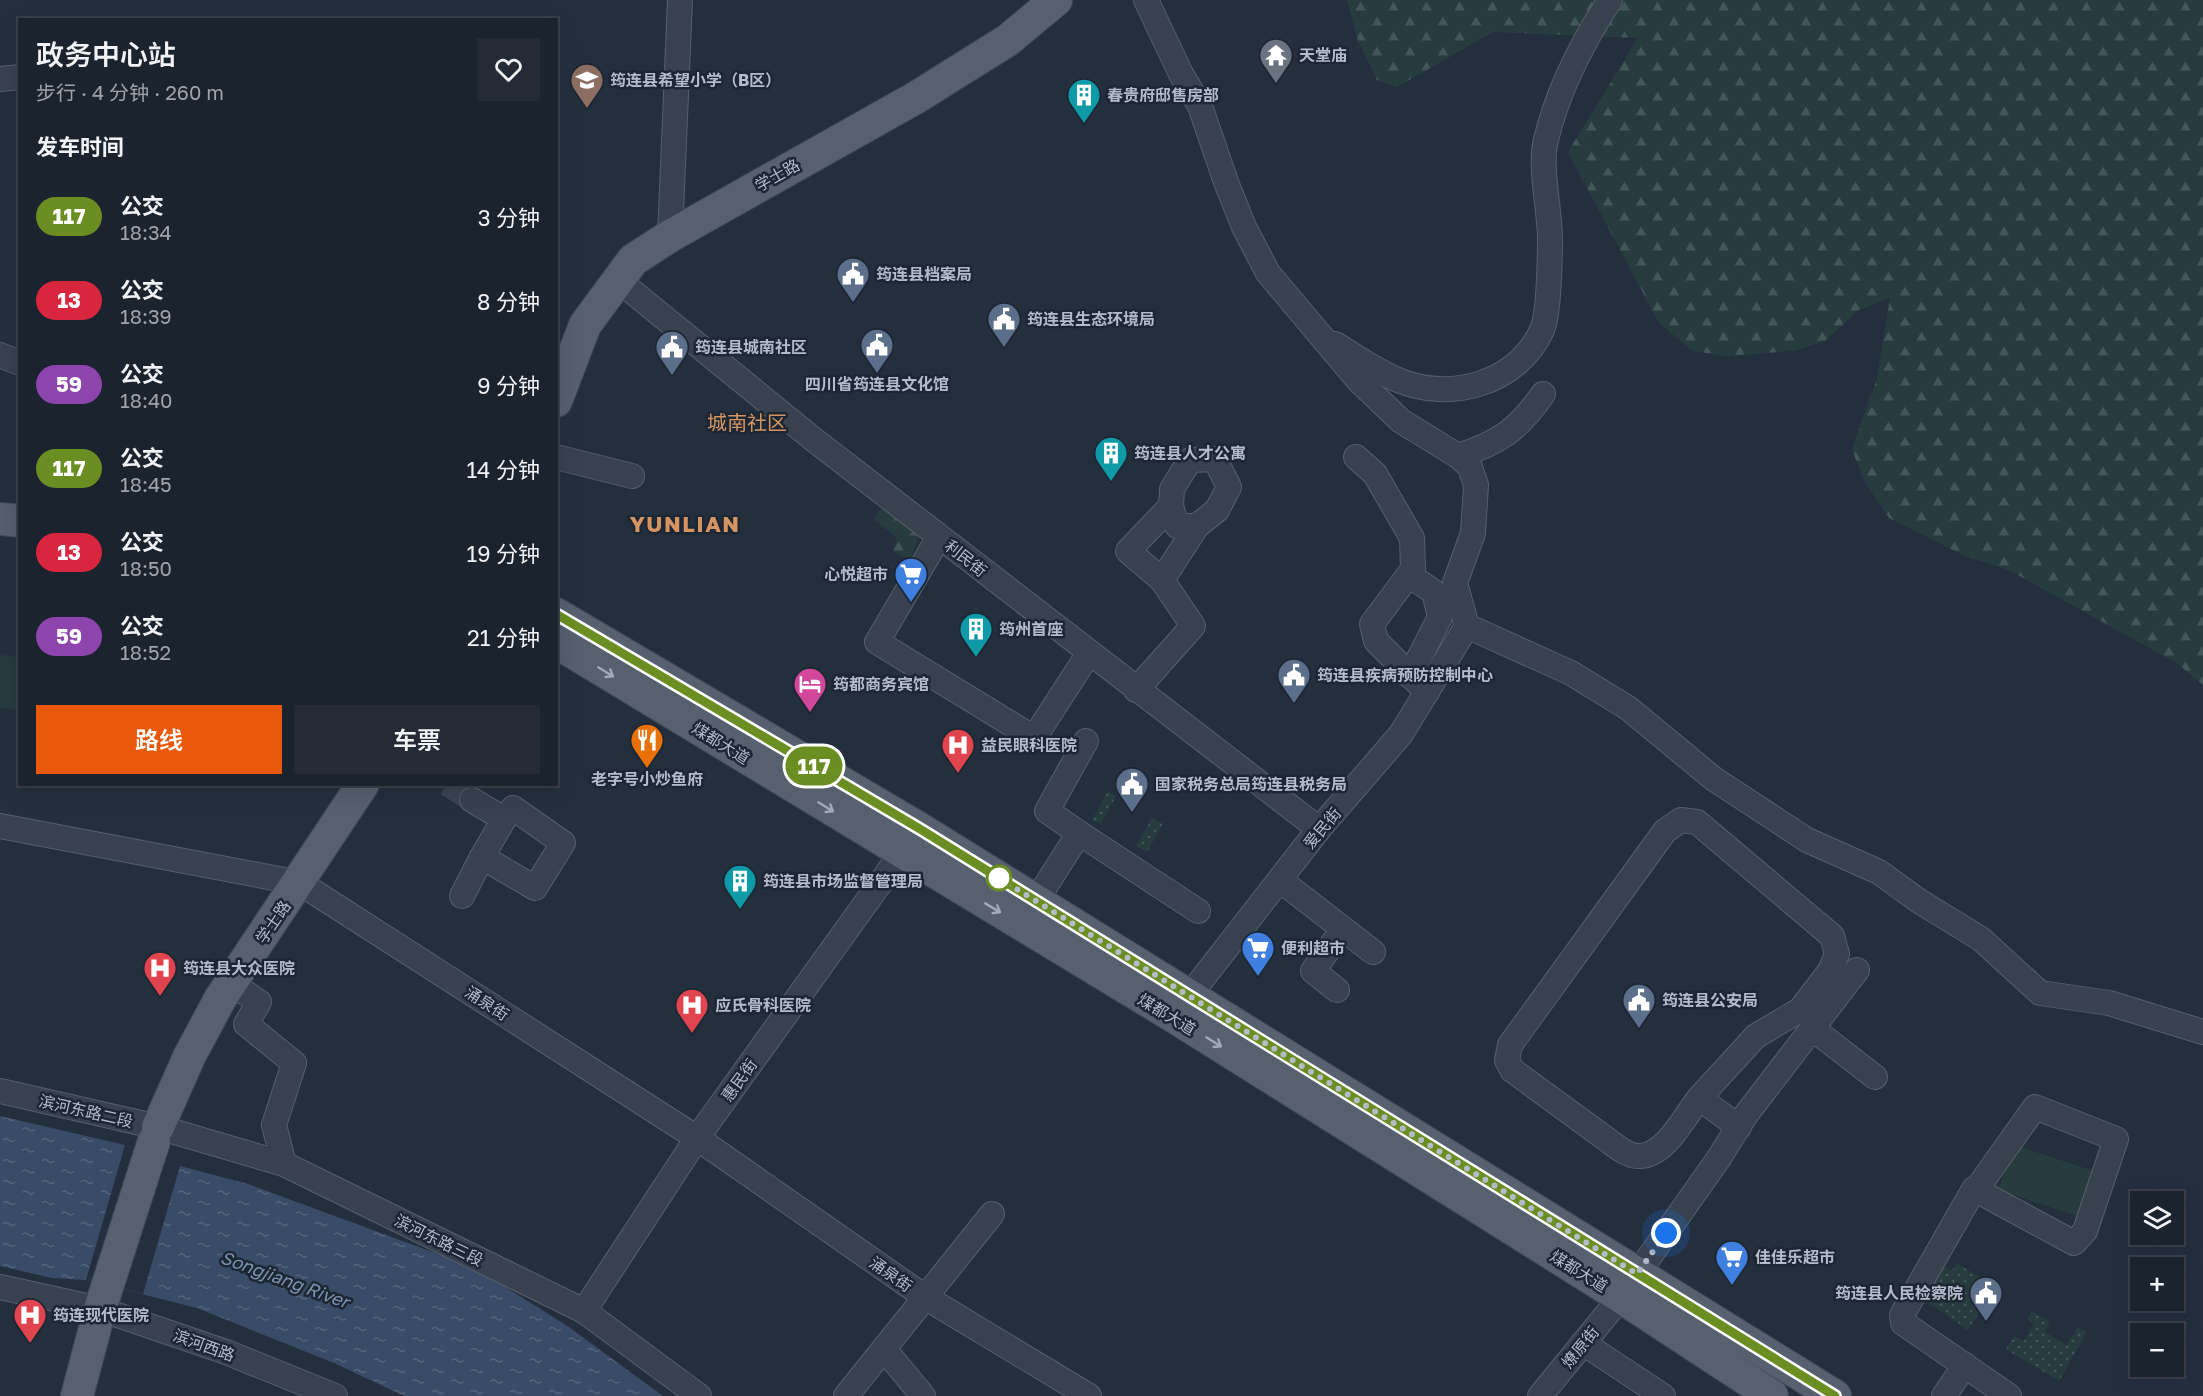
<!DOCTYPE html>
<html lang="zh">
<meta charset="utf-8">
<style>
body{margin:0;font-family:"Golos Text","Noto Sans SC",sans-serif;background:#242b36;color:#f1f3f6;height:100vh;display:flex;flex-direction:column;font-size:22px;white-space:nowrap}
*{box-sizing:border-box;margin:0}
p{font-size:20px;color:#a0a4aa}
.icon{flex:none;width:33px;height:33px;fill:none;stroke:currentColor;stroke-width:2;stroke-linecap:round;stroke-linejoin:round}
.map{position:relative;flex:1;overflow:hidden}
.details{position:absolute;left:18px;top:18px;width:540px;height:768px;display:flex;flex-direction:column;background:#1b232e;border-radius:0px;box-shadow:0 6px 24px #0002,0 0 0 2px #39404a}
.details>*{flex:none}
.badge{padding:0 12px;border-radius:20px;font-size:21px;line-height:39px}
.controls{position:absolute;left:2130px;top:1191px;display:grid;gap:12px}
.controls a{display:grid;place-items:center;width:54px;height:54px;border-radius:0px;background:#1b232e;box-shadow:0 6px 24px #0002,0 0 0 2px #39404a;font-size:30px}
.you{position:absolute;width:30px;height:30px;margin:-15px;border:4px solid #fff;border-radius:50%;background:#1a73e8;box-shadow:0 0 0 9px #1a73e833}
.map>.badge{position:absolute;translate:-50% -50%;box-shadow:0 0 0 3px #fff}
h2{padding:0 18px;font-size:22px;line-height:54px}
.round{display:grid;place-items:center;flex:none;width:63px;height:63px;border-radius:0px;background:#242b36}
.overview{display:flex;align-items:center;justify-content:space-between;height:102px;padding:0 18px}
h1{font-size:28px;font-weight:600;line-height:45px}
.cta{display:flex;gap:12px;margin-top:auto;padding:12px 18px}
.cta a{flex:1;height:69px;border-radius:0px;background:#ea580c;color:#fff;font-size:24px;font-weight:600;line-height:69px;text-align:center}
.cta a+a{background:#242b36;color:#f1f3f6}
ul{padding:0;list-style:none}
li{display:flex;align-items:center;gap:18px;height:84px;padding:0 18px}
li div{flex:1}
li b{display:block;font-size:22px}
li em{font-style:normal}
li .badge{min-width:66px;font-weight:700;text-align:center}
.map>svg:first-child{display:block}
</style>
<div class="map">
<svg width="2203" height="1396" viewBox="0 0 2203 1396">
<defs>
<pattern id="grass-dots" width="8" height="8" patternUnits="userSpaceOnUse" patternTransform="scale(1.5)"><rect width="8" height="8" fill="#263c3f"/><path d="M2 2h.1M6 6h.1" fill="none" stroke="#435659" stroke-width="1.8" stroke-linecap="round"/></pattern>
<pattern id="forest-firs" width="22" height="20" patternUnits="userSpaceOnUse" patternTransform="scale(1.5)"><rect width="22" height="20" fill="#263c3f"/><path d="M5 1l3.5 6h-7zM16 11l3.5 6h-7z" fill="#435659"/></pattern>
<pattern id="water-ripples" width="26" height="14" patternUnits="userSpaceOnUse" patternTransform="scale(1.5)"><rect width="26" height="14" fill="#394c67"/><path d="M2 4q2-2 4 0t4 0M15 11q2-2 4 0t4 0" fill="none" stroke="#53647b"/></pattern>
</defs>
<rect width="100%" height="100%" fill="#242f3e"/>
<g fill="url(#grass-dots)">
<polygon points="1108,791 1116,796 1101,824 1092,820"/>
<polygon points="1152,818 1163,824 1147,852 1136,846"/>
<polygon points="1937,1262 1952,1271 1957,1263 1987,1282 1980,1293 1976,1291 1969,1302 1981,1310 1968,1330 1924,1300"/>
<polygon points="2032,1311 2050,1322 2045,1332 2066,1345 2078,1327 2087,1332 2059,1381 2006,1349 2014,1336 2024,1341 2034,1324 2027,1319"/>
</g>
<g fill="url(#forest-firs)">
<polygon points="1347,0 2203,0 2203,685 2178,664 2009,570 1965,556 1889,518 1866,484 1852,450 1877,378 1890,298 1859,310 1825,341 1793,351 1727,356 1693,351 1659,323 1568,152 1638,38 1493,32 1397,87 1377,80 1358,41"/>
<polygon points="884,504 920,532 910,561 893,551 897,538 874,519"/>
</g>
<g fill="#263c3f">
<polygon points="0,655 19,657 19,710 0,708"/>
<polygon points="2014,1145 2103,1174 2086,1219 1998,1190"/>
</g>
<polygon fill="url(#water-ripples)" points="0,1116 125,1145 180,1166 248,1184 473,1267 566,1325 663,1396 404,1396 334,1363 197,1308 86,1280 52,1278 0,1266"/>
<polygon fill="#242f3e" points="125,1145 180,1166 143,1294 86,1280"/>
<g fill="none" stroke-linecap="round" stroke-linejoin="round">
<polyline stroke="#3a4453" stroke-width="24" stroke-dasharray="24 12" stroke-linecap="butt" points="447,784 472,800"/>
<defs>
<g id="minor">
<polyline points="1146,0 1181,74 1200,106 1226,182 1244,227 1268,273 1358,380 1401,421 1458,456 1470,467 1476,485 1473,533 1455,583 1467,626"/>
<polyline points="0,79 20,77"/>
<polyline points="670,236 680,0"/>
<polyline points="618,280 813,439 1319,829"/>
<path d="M1335,344C1355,356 1376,371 1398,380C1450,402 1517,384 1542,330C1549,315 1550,258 1550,239C1550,211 1539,166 1546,140C1558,89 1582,43 1610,0"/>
<polyline points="0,355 20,363"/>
<path d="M1458,456C1499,443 1519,429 1543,394"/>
<polyline points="556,457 632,476"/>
<polyline points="1356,457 1375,474 1412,538 1413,569 1372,624 1376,641 1427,692"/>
<polyline points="939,537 877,642 1034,738 1089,653"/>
<polyline points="1409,575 1434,592 1440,617 1410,676"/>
<polyline points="1162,580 1197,526"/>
<polyline points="1467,626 1571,673 1628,708 1714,779 1807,840 1879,872 1919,901 1981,939 2040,993 2109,1003 2203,1032"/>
<polyline points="1136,690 1193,626 1162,580 1128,551 1171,506 1172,489 1190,460 1215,459 1229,487 1217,510 1197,526 1177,526 1171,506"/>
<polyline points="472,800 504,819 482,857 535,888 563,843 513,808 504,819"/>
<polyline points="0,826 300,883 697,1138 925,1297 1089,1396"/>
<polyline points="1079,833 1047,811 1086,741"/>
<polyline points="1280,880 1373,952"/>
<polyline points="462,896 482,857"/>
<polyline points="1036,901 1079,833 1198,911"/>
<polyline points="231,983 259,1002 246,1024 294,1063 274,1125 284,1164"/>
<polyline points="1337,990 1313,971 1343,929"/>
<polyline points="1189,996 1319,829 1401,734 1467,626"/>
<polyline points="1813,1029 1875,1077"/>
<polyline points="0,1091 158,1127 154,1141"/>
<path d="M1699,1098L1756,1036L1800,1010L1830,971L1837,954L1832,936L1697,822L1681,820L1665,831L1510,1045L1507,1060L1512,1070L1609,1141C1617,1147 1628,1156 1638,1156C1665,1157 1685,1116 1699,1098L1739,1127"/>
<polyline points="158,1127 284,1164 584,1311 699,1396"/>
<polyline points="1976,1190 2074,1243 2085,1231 2116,1139 2035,1107 1976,1190 1974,1189 1902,1315 1903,1323 2009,1396"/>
<polyline points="0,1287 100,1309 226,1352 335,1396"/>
<polyline points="584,1311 697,1138 901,854"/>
<polyline points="1583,1343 1663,1396"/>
<polyline points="885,1350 923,1396"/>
<polyline points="846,1396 992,1214"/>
<polyline points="1540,1396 1621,1297 1719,1158 1745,1116 1857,970"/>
<polyline points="1944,1396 1965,1365"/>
</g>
<g id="major">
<polyline points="556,401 585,325 633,260 670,236 917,97 1008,40 1056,0"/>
<polyline points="0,519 20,521"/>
<polyline points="556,614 920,829 1835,1396"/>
<polyline points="556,642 1173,1016 1621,1297 1772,1396"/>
<polyline points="158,1127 189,1057 220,999 363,784"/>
<polyline points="77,1396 100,1309 154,1141"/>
</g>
</defs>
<use href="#minor" stroke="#565f6c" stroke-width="26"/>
<use href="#major" stroke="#414a57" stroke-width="34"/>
<use href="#minor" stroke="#38414e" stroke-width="24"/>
<use href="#major" stroke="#56606e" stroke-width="32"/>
</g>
<defs><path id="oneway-shaft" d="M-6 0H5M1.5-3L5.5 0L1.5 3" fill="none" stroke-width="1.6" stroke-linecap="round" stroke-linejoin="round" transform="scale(1.5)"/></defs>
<g stroke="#a1aab7">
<use href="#oneway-shaft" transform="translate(606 672) rotate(32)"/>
<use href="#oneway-shaft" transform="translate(826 807) rotate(32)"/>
<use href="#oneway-shaft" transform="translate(993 908) rotate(31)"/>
<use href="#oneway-shaft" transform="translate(1214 1042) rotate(32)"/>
</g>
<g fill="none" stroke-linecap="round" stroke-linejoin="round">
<defs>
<polyline id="line" points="556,614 920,829 1835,1396"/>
</defs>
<use href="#line" stroke="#fff" stroke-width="14"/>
<use href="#line" stroke="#6b8e23" stroke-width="9"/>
<polyline stroke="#b4bcc9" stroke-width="6" stroke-dasharray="0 10.8" points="999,878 1637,1274 1666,1233"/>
</g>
<defs>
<symbol id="temple-pin" viewBox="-11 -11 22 30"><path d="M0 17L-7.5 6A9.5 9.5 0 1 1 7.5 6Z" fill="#6b7280" stroke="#1d2633"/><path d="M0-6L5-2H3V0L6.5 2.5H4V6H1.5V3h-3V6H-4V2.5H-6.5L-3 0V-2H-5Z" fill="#fff"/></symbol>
<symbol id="school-pin" viewBox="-11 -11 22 30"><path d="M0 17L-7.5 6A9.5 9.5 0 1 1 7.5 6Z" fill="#8d6e63" stroke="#1d2633"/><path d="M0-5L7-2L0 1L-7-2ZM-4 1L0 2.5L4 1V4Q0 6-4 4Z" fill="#fff"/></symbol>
<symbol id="building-pin" viewBox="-11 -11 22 30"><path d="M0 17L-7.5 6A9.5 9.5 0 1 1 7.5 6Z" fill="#0f9aa8" stroke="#1d2633"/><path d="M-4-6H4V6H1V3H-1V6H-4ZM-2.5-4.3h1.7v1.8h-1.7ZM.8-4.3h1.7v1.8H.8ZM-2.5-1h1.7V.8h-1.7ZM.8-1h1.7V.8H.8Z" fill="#fff"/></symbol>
<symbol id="civic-pin" viewBox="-11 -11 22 30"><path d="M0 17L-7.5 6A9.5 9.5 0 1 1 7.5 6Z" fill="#5c6f8a" stroke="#1d2633"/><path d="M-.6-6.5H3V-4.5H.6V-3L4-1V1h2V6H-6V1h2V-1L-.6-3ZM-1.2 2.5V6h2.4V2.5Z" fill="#fff"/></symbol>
<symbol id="supermarket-pin" viewBox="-11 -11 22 30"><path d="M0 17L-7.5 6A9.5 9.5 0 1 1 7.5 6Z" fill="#3f7fe0" stroke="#1d2633"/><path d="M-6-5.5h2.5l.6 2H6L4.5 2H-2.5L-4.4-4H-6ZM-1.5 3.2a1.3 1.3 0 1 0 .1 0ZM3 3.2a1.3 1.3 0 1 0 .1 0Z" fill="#fff"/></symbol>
<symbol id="hotel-pin" viewBox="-11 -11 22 30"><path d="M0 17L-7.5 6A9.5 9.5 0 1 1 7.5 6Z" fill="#d1479c" stroke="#1d2633"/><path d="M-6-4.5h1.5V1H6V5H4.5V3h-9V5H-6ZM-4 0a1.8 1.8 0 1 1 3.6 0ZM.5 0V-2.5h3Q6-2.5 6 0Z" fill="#fff"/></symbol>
<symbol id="restaurant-pin" viewBox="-11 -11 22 30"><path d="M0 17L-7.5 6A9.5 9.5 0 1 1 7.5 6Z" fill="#e8710a" stroke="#1d2633"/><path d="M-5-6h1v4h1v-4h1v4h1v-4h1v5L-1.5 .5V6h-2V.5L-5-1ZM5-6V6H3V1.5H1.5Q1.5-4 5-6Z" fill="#fff"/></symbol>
<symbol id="hospital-pin" viewBox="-11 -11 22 30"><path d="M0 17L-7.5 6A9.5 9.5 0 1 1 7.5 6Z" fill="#e0444e" stroke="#1d2633"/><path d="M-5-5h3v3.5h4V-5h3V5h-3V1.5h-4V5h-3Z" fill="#fff"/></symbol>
</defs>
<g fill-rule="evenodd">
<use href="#temple-pin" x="1257" y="36" width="38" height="52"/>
<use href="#school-pin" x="568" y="61" width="38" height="52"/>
<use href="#building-pin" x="1065" y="76" width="38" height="52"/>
<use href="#civic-pin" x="834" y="255" width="38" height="52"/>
<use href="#civic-pin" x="985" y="300" width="38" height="52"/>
<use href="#civic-pin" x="858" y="326" width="38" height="52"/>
<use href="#civic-pin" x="653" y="328" width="38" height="52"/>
<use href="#building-pin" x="1092" y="434" width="38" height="52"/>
<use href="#supermarket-pin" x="892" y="555" width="38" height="52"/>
<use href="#building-pin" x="957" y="610" width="38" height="52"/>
<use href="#civic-pin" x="1275" y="656" width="38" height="52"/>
<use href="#hotel-pin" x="791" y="665" width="38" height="52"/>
<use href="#restaurant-pin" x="628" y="721" width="38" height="52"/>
<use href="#hospital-pin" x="939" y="726" width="38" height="52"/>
<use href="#civic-pin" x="1113" y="765" width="38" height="52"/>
<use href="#building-pin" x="721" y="862" width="38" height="52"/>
<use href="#supermarket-pin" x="1239" y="929" width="38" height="52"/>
<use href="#hospital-pin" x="141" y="949" width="38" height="52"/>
<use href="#civic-pin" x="1620" y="981" width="38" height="52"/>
<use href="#hospital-pin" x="673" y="986" width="38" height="52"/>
<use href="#supermarket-pin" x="1713" y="1238" width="38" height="52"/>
<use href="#civic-pin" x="1967" y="1274" width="38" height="52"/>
<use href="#hospital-pin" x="11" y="1296" width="38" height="52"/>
</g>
<circle fill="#fff" stroke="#6b8e23" stroke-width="3" cx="999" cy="878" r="12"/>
<g text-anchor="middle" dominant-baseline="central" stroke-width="5" stroke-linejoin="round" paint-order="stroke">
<g font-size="16" font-weight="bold" fill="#b4bcc9" stroke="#1d2633" text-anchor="start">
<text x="1299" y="55">天堂庙</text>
<text x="610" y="80">筠连县希望小学（B区）</text>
<text x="1107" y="95">春贵府邸售房部</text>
<text x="876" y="274">筠连县档案局</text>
<text x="1027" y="319">筠连县生态环境局</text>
<text x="695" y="347">筠连县城南社区</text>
<text x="877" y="384" text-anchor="middle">四川省筠连县文化馆</text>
<text x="1134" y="453">筠连县人才公寓</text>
<text x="888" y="574" text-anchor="end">心悦超市</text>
<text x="999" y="629">筠州首座</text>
<text x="1317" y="675">筠连县疾病预防控制中心</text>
<text x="833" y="684">筠都商务宾馆</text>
<text x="981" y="745">益民眼科医院</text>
<text x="647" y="779" text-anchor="middle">老字号小炒鱼府</text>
<text x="1155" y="784">国家税务总局筠连县税务局</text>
<text x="763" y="881">筠连县市场监督管理局</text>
<text x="1281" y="948">便利超市</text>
<text x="183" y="968">筠连县大众医院</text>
<text x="1662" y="1000">筠连县公安局</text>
<text x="715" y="1005">应氏骨科医院</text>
<text x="1755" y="1257">佳佳乐超市</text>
<text x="1963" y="1293" text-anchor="end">筠连县人民检察院</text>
<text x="53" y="1315">筠连现代医院</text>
</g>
<g font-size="16" fill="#b4bcc9" stroke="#1d2633">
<text transform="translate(777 175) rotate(-29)">学士路</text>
<text transform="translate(966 558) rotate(38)">利民街</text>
<text transform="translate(721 743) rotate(32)">煤都大道</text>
<text transform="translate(1322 828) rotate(-50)">爱民街</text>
<text transform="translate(273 922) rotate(-56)">学士路</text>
<text transform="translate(487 1003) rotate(33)">涌泉街</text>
<text transform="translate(1167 1014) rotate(31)">煤都大道</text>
<text transform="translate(739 1080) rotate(-54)">惠民街</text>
<text transform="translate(86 1111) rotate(13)">滨河东路二段</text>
<text transform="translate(439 1240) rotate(26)">滨河东路三段</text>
<text transform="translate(1579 1271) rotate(32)">煤都大道</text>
<text transform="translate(891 1274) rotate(35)">涌泉街</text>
<text transform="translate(204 1345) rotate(20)">滨河西路</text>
<text transform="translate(1580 1347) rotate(-51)">燎原街</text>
</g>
<g font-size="18" font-style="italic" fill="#7c92b1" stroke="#1d2633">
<text transform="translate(285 1279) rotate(20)">Songjiang River</text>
</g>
<g font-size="20" fill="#d59563" stroke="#1d2633">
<text x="747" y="422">城南社区</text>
</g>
<g font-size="22" font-weight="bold" letter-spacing="1.5" fill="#d59563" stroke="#1d2633">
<text x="685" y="523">YUNLIAN</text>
</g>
</g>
</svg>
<div class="controls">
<a><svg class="icon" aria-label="layers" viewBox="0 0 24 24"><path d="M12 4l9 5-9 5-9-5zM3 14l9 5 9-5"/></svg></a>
<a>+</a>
<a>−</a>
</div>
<div class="you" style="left:1666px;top:1233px"></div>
<b class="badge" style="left:814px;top:766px;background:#6b8e23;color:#fff">117</b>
<section class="details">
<div class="overview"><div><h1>政务中心站</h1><p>步行 · 4 分钟 · 260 m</p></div><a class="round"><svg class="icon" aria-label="heart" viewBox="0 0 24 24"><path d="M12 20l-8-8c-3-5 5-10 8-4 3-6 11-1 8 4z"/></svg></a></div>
<h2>发车时间</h2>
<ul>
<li><span class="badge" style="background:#6b8e23;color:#fff">117</span><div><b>公交</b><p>18:34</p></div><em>3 分钟</em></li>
<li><span class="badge" style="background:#d7263d;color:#fff">13</span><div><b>公交</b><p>18:39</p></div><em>8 分钟</em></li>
<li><span class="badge" style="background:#8e44ad;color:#fff">59</span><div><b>公交</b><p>18:40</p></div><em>9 分钟</em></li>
<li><span class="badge" style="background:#6b8e23;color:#fff">117</span><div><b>公交</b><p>18:45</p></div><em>14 分钟</em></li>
<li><span class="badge" style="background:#d7263d;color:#fff">13</span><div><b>公交</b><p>18:50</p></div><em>19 分钟</em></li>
<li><span class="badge" style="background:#8e44ad;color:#fff">59</span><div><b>公交</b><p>18:52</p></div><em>21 分钟</em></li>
</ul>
<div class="cta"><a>路线</a><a>车票</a></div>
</section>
</div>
